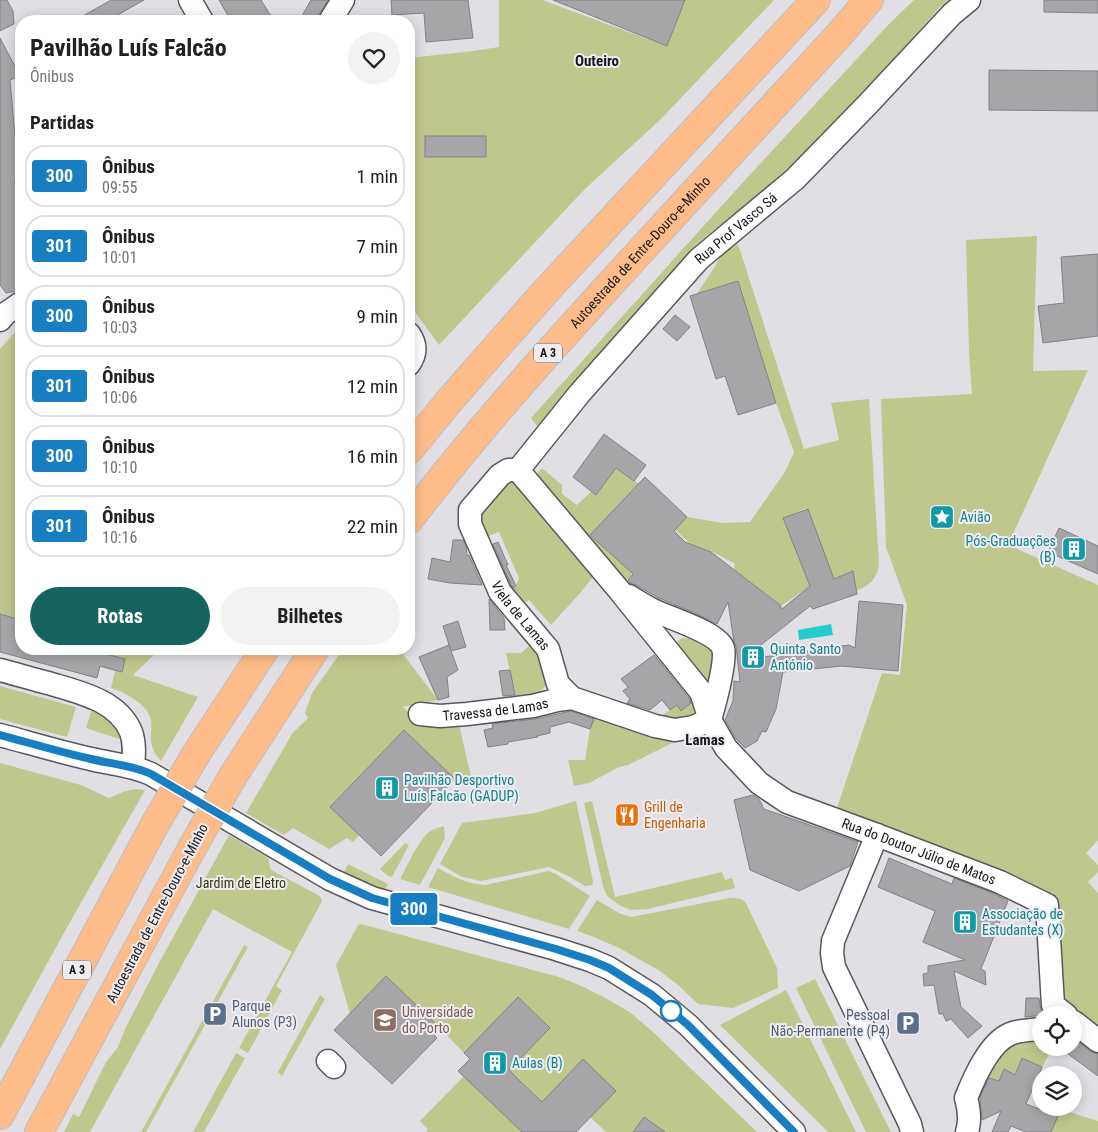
<!DOCTYPE html>
<html lang="pt">
<meta charset="utf-8">
<style>
body{margin:0;font-family:"Roboto Condensed",sans-serif;background:#f2f2f2;color:#202124;height:100vh;display:flex;flex-direction:column;font-size:19px;white-space:nowrap}
*{box-sizing:border-box;margin:0}
p{font-size:16px;color:#757577}
.icon{flex:none;width:28px;height:28px;fill:none;stroke:currentColor;stroke-width:2;stroke-linecap:round;stroke-linejoin:round}
.map{position:relative;flex:1;overflow:hidden}
.side{position:absolute;left:15px;top:15px;width:400px;height:640px;display:flex;flex-direction:column;background:#fff;border-radius:20px;box-shadow:0 2px 12px #0003}
.side>*{flex:none}
.badge{padding:0 10px;border-radius:4px;font-size:18px;line-height:32px}
.buttons{position:absolute;left:1032px;top:1006px;display:grid;gap:10px}
.buttons a{display:grid;place-items:center;width:50px;height:50px;border-radius:50%;background:#fff;box-shadow:0 2px 12px #0003;font-size:25px}
.map>.badge{position:absolute;translate:-50% -50%;box-shadow:0 0 0 2px #fff}
h2{padding:0 15px;font-size:19px;line-height:45px}
.round{display:grid;place-items:center;flex:none;width:52px;height:52px;border-radius:26px;background:#f2f2f2}
.overview{display:flex;align-items:center;justify-content:space-between;height:85px;padding:0 15px}
h1{font-size:24px;font-weight:700;line-height:38px}
.primary-button{display:flex;gap:10px;margin-top:auto;padding:10px 15px}
.primary-button a{flex:1;height:58px;border-radius:30px;background:#14635e;color:#fff;font-size:20px;font-weight:700;line-height:58px;text-align:center}
.primary-button a+a{background:#f2f2f2;color:#202124}
ul{padding:0;list-style:none}
li{display:flex;align-items:center;gap:15px;height:62px;margin:0 10px 8px;padding:0 5px;border:2px solid #e0e0e0;border-radius:20px}
li div{flex:1}
li b{display:block;font-size:19px}
li em{font-style:normal}
li .badge{min-width:55px;font-weight:700;text-align:center}
.map>svg:first-child{display:block}
</style>
<div class="map">
<svg width="1098" height="1132" viewBox="0 0 1098 1132">
<rect width="100%" height="100%" fill="#e2dfe4"/>
<g fill="#c0c78d">
<polygon points="499,0 542,0 667,46 685,1 683,0 774,0 661,119 584,190 439,345 410,305 409,299 409,58 473,51 499,47"/>
<polygon points="914,0 949,0 940,7 853,105 788,172 696,244 538,428 531,418 735,191 890,23"/>
<polygon points="1037,236 1033,371 1088,370 1008,545 1098,585 1098,840 1086,853 1098,865 1098,872 1088,882 1098,893 1098,1035 1056,1001 1056,903 833,820 882,673 900,675 907,605 886,547 881,399 972,394 969,354 966,240"/>
<path d="M738,244L804,449L839,440L831,403L869,399L879,565C876,580 870,585 856,591L834,579L806,508L783,519L810,586L781,606L735,570L734,569L735,564L715,553L692,545L675,530L687,517L723,523L750,522L785,472L794,452L776,403L738,281L697,294L724,252Z"/>
<path d="M21,327V649H160L133,675L198,697L161,761C153,753 150,744 151,733C151,729 152,725 151,721C149,705 125,692 111,688L115,671L100,667L97,678L0,652V349L16,331Z"/>
<polygon points="542,468 562,485 562,494 577,505 616,468 642,486 632,490 591,534 632,574 626,582 536,480 538,473"/>
<polygon points="511,477 593,577 581,592 551,625 529,600 518,607 505,591 516,586 519,578 499,532 480,539 475,509"/>
<polygon points="682,638 694,639 708,646 712,652 713,658 710,679 705,682 675,644"/>
<polygon points="532,643 540,652 548,680 543,689 530,699 516,700 506,653 521,653"/>
<polygon points="343,649 399,649 438,700 403,707 419,722 458,720 472,781 455,779 404,730 330,807 359,835 353,842 347,838 329,849 293,828 284,835 246,813 292,734 308,718 305,713 312,693"/>
<polygon points="0,686 76,707 67,737 0,719"/>
<path d="M693,701C694,709 695,715 690,721L657,719L677,705L681,710Z"/>
<polygon points="93,706 105,713 128,742 86,728"/>
<polygon points="595,714 678,740 628,765 619,767 589,783 574,786 568,760 585,760 590,729"/>
<path d="M0,763L81,785L109,798C121,793 131,787 145,790L70,922L0,1049Z"/>
<polygon points="576,801 593,881 592,885 585,886 568,876 549,867 481,881 462,877 440,864 462,823 535,813"/>
<polygon points="592,801 615,897 722,872 725,880 732,878 735,888 648,909 631,910 621,906 608,897 606,894 603,886 584,803"/>
<path d="M444,826L445,838L420,885L400,879C406,868 419,840 428,833C432,829 438,828 444,826Z"/>
<polygon points="229,835 268,858 271,870 318,895 322,899 321,903 276,986 282,990 248,1053 239,1048 292,952 213,909 90,1132 64,1132 73,1114 79,1117 106,1062 118,1047 126,1027 159,963"/>
<polygon points="405,843 409,845 392,877 388,876 380,869"/>
<polygon points="348,864 388,884 383,893 343,874"/>
<path d="M438,868C454,877 467,884 485,885L548,871L556,874L590,896L569,929L428,887Z"/>
<path d="M730,898C737,898 741,898 746,903L777,968L778,988L733,1008L698,1004L678,985L660,971L619,948L594,937L577,931L597,900L619,913L631,917Z"/>
<polygon points="361,924 559,977 584,987 609,1000 631,1013 654,1033 757,1132 665,1132 644,1117 633,1132 606,1132 590,1117 583,1060 542,1102 509,1070 550,1028 518,997 464,1053 439,1027 386,976 350,1014 336,965 357,927 358,925"/>
<polygon points="244,945 248,947 146,1132 141,1132"/>
<polygon points="815,979 889,1128 891,1132 866,1132 796,988"/>
<polygon points="786,990 856,1132 828,1132 720,1025"/>
<polygon points="320,995 325,999 282,1076 278,1072"/>
<polygon points="1041,1036 1041,1048 1050,1048 1048,1056 1042,1067 1022,1058 1015,1075 1004,1069 999,1081 980,1075 1006,1045"/>
<polygon points="236,1053 245,1058 204,1132 193,1132"/>
<polygon points="464,1076 522,1132 426,1132 428,1129 420,1121"/>
<polygon points="1060,1109 1098,1121 1098,1132 1051,1132"/>
</g>
<polygon fill="#24cccd" points="831,624 833,635 799,640 798,630"/>
<g fill="#a8a5a9" stroke="#838185">
<polygon points="0,0 7,0 13,11 14,24 0,31"/>
<polygon points="111,0 144,0 107,21 74,21"/>
<polygon points="219,0 261,0 274,21 231,21"/>
<polygon points="311,0 328,0 319,14 316,21 299,21"/>
<polygon points="391,0 468,0 473,38 426,42 424,13 392,15"/>
<polygon points="553,0 685,0 667,46"/>
<polygon points="1044,0 1098,0 1098,13 1044,12"/>
<polygon points="0,38 20,76 10,80 15,136 19,136 21,171 21,178 14,182 21,193 21,290 6,293 0,285"/>
<polygon points="989,70 1098,71 1098,111 989,110"/>
<rect x="425" y="136" width="61" height="21"/>
<polygon points="1098,254 1098,336 1043,343 1038,306 1064,303 1061,257"/>
<polygon points="738,281 776,403 738,415 725,376 716,379 690,296"/>
<polygon points="675,315 690,327 677,341 663,329"/>
<polygon points="604,434 646,465 634,481 616,468 596,495 573,477"/>
<polygon points="645,477 687,517 674,531 685,542 711,552 780,605 782,609 810,586 783,518 808,509 834,579 853,571 857,594 813,609 810,606 742,660 849,645 855,648 859,601 903,605 898,671 842,666 783,672 776,709 766,732 762,731 757,741 745,748 737,740 725,720 733,701 734,681 740,682 736,646 734,642 728,602 717,624 697,614 659,598 636,585 630,583 628,580 633,574 590,535"/>
<polygon points="1059,528 1098,546 1098,574 1048,552"/>
<polygon points="453,540 463,540 466,546 467,556 469,555 482,585 450,583 428,579 432,558 450,562"/>
<polygon points="498,542 508,565 506,565 516,586 513,588 511,585 493,544"/>
<polygon points="489,599 504,618 505,630 490,630"/>
<polygon points="0,614 21,620 21,649 87,649 125,659 122,672 100,666 97,678 0,652"/>
<polygon points="458,621 466,647 451,651 443,626"/>
<polygon points="449,645 458,670 447,677 449,697 438,700 419,657"/>
<polygon points="654,655 689,698 691,703 681,711 677,705 670,710 662,700 650,710 627,703 630,699 623,691 628,687 621,679"/>
<polygon points="510,670 515,695 503,696 499,671"/>
<polygon points="571,711 594,719 590,729 569,722 550,727 550,733 537,736 538,737 508,742 508,744 488,747 484,730 493,728 492,724 535,719"/>
<polygon points="404,730 455,779 381,856 330,807"/>
<polygon points="753,795 759,799 764,809 858,842 850,866 799,891 750,870 734,800"/>
<polygon points="889,858 952,884 954,878 995,894 1008,901 981,969 985,971 986,985 954,971 961,1007 982,1026 968,1038 951,1019 946,1021 943,1014 939,1014 934,985 924,986 923,974 928,973 928,966 965,960 923,942 935,911 878,887"/>
<polygon points="386,976 439,1027 433,1034 437,1038 392,1084 334,1030"/>
<polygon points="518,997 550,1028 509,1070 521,1082 542,1102 583,1059 616,1091 576,1132 522,1132 458,1071 470,1059 464,1053"/>
<polygon points="1026,998 1039,998 1041,1011 1045,1015 1025,1017"/>
<polygon points="1074,1039 1090,1051 1098,1054 1098,1076 1060,1048 1074,1048"/>
<polygon points="1022,1058 1042,1067 1026,1104 1058,1116 1051,1132 1026,1132 1011,1126 1008,1132 992,1132 1001,1111 982,1120 980,1099 981,1095 989,1078 999,1081 1004,1069 1015,1075"/>
<polygon points="644,1117 665,1132 633,1132"/>
</g>
<g fill="none" stroke-linecap="round" stroke-linejoin="round">
<defs>
<g id="minor">
<polyline points="190,0 202,21"/>
<polyline points="330,21 343,0"/>
<polyline points="0,320 5,314 21,303"/>
<path d="M409,334C416,344 416,354 409,364"/>
<path id="s1" d="M518,470L619,590L701,692L710,720L726,748L759,783L787,802L877,835L1000,882L1047,905L1053,1005L1066,1015"/>
<path id="s2" d="M518,470L580,393L699,259L795,179L868,104L952,14L969,0"/>
<path id="s3" d="M518,470H508L500,475L470,510V524L500,592L548,649L558,684L572,698L655,726L675,730L693,727L710,720C714,706 727,661 723,648C717,632 669,618 653,610C645,606 637,601 629,596"/>
<path d="M0,670C16,674 32,679 48,683C78,692 118,700 131,732C135,743 134,755 133,767"/>
<path id="s4" d="M420,714L440,716L467,714L533,706L557,700L572,698"/>
<path d="M0,735C30,743 60,752 91,759C111,764 132,765 151,774L330,879L372,898L556,949L590,960L609,968L652,995L688,1025L794,1132"/>
<polyline points="877,835 833,941 832,953 834,967 910,1124 912,1132"/>
<polyline points="1074,1022 1098,1041"/>
<polyline points="328,1061 334,1067"/>
<path d="M967,1132C971,1120 969,1109 966,1098C974,1078 989,1043 1010,1034C1019,1030 1032,1030 1041,1029"/>
</g>
<g id="highway">
<polyline points="409,450 450,400 545,292 816,0"/>
<path id="s5" d="M409,520C480,427 557,342 636,256C703,183 771,109 838,36L869,0"/>
<polyline points="196,754 265,649"/>
<polyline points="233,776 315,649"/>
<polyline points="0,1115 154,826"/>
<polyline points="39,1132 192,848"/>
</g>
</defs>
<use href="#minor" stroke="#5a585c" stroke-width="25"/>
<use href="#highway" stroke="#bebebf" stroke-width="30"/>
<use href="#minor" stroke="#fff" stroke-width="22"/>
<use href="#highway" stroke="#fdbc8a" stroke-width="28"/>
<defs>
<g id="highway-bridge">
<polyline points="154,826 196,754"/>
<polyline points="192,848 233,776"/>
</g>
</defs>
<use href="#highway-bridge" stroke="#bebebf" stroke-width="30" stroke-linecap="butt"/>
<use href="#highway-bridge" stroke="#fdbc8a" stroke-width="28"/>
</g>
<g fill="none" stroke-linecap="round" stroke-linejoin="round">
<defs>
<path id="line" d="M0,735C30,743 60,752 91,759C111,764 132,765 151,774L330,879L372,898L556,949L590,960L609,968L652,995L688,1025L794,1132"/>
</defs>
<use href="#line" stroke="#fff" stroke-width="11"/>
<use href="#line" stroke="#187ec2" stroke-width="8"/>
</g>
<defs>
<symbol id="sight-square" viewBox="-11 -11 22 22"><rect x="-9" y="-9" width="18" height="18" rx="4" fill="#0f9aa8" stroke="#efecf1"/><path d="M0-6L1.8-2.2L6-1.7L2.9 1.2L3.7 5.4L0 3.3L-3.7 5.4L-2.9 1.2L-6-1.7L-1.8-2.2Z" fill="#fff"/></symbol>
<symbol id="building-square" viewBox="-11 -11 22 22"><rect x="-9" y="-9" width="18" height="18" rx="4" fill="#0f9aa8" stroke="#efecf1"/><path d="M-4-6H4V6H1V3H-1V6H-4ZM-2.5-4.3h1.7v1.8h-1.7ZM.8-4.3h1.7v1.8H.8ZM-2.5-1h1.7V.8h-1.7ZM.8-1h1.7V.8H.8Z" fill="#fff"/></symbol>
<symbol id="restaurant-square" viewBox="-11 -11 22 22"><rect x="-9" y="-9" width="18" height="18" rx="4" fill="#e8710a" stroke="#efecf1"/><path d="M-5-6h1v4h1v-4h1v4h1v-4h1v5L-1.5 .5V6h-2V.5L-5-1ZM5-6V6H3V1.5H1.5Q1.5-4 5-6Z" fill="#fff"/></symbol>
<symbol id="parking-square" viewBox="-11 -11 22 22"><rect x="-9" y="-9" width="18" height="18" rx="4" fill="#5c6f8a" stroke="#efecf1"/><path d="M-3.5-5.5H1a3.5 3.5 0 0 1 0 7H-1V5.5H-3.5ZM-1-3.4V-.6H.8a1.4 1.4 0 0 0 0-2.8Z" fill="#fff"/></symbol>
<symbol id="university-square" viewBox="-11 -11 22 22"><rect x="-9" y="-9" width="18" height="18" rx="4" fill="#8d6e63" stroke="#efecf1"/><path d="M0-5L7-2L0 1L-7-2ZM-4 1L0 2.5L4 1V4Q0 6-4 4Z" fill="#fff"/></symbol>
</defs>
<g fill-rule="evenodd">
<use href="#sight-square" x="928" y="503" width="28" height="28"/>
<use href="#building-square" x="1060" y="535" width="28" height="28"/>
<use href="#building-square" x="739" y="643" width="28" height="28"/>
<use href="#building-square" x="373" y="774" width="28" height="28"/>
<use href="#restaurant-square" x="613" y="801" width="28" height="28"/>
<use href="#building-square" x="951" y="908" width="28" height="28"/>
<use href="#parking-square" x="201" y="1000" width="28" height="28"/>
<use href="#university-square" x="371" y="1006" width="28" height="28"/>
<use href="#parking-square" x="894" y="1009" width="28" height="28"/>
<use href="#building-square" x="481" y="1049" width="28" height="28"/>
</g>
<circle fill="#fff" stroke="#187ec2" stroke-width="2.5" cx="671" cy="1011" r="10"/>
<g text-anchor="middle" dominant-baseline="central" stroke-width="4" stroke-linejoin="round" paint-order="stroke">
<g fill="#efecf1" stroke="#58575a" stroke-width="1">
<rect x="534" y="343.5" width="28" height="19" rx="4"/>
<rect x="63" y="960.5" width="28" height="19" rx="4"/>
</g>
<g font-size="12" font-weight="bold" fill="#181719">
<text x="548" y="353">A 3</text>
<text x="77" y="970">A 3</text>
</g>
<g font-size="14" fill="#181719" stroke="#efecf1">
<text stroke="none"><textPath href="#s2" startOffset="326">Rua Prof Vasco Sá</textPath></text>
<text stroke="none"><textPath href="#s5" startOffset="354">Autoestrada de Entre-Douro-e-Minho</textPath></text>
<text stroke="none"><textPath href="#s3" startOffset="185">Viela de Lamas</textPath></text>
<text stroke="none"><textPath href="#s4" startOffset="76">Travessa de Lamas</textPath></text>
<text stroke="none"><textPath href="#s1" startOffset="572">Rua do Doutor Júlio de Matos</textPath></text>
<text transform="translate(157 913) rotate(-62)">Autoestrada de Entre-Douro-e-Minho</text>
</g>
<g font-size="14" fill="#0d838f" stroke="#efecf1" text-anchor="start">
<text x="960" y="517">Avião</text>
<text x="1056" y="541" text-anchor="end">Pós-Graduações<tspan x="1056" dy="16">(B)</tspan></text>
<text x="770" y="649">Quinta Santo<tspan x="770" dy="16">António</tspan></text>
<text x="404" y="780">Pavilhão Desportivo<tspan x="404" dy="16">Luís Falcão (GADUP)</tspan></text>
<text x="982" y="914">Associação de<tspan x="982" dy="16">Estudantes (X)</tspan></text>
<text x="512" y="1063">Aulas (B)</text>
</g>
<g font-size="14" fill="#c56008" stroke="#efecf1" text-anchor="start">
<text x="644" y="807">Grill de<tspan x="644" dy="16">Engenharia</tspan></text>
</g>
<g font-size="14" fill="#32360a" stroke="#efecf1">
<text x="241" y="883">Jardim de Eletro</text>
</g>
<g font-size="14" fill="#4e5e75" stroke="#efecf1" text-anchor="start">
<text x="232" y="1006">Parque<tspan x="232" dy="16">Alunos (P3)</tspan></text>
<text x="890" y="1015" text-anchor="end">Pessoal<tspan x="890" dy="16">Não-Permanente (P4)</tspan></text>
</g>
<g font-size="14" fill="#785e54" stroke="#efecf1" text-anchor="start">
<text x="402" y="1012">Universidade<tspan x="402" dy="16">do Porto</tspan></text>
</g>
<g font-size="15" font-weight="bold" fill="#181719" stroke="#efecf1">
<text x="597" y="61">Outeiro</text>
<text x="705" y="740">Lamas</text>
</g>
</g>
</svg>
<div class="buttons">
<a><svg class="icon" aria-label="locate" viewBox="0 0 24 24"><circle cx="12" cy="12" r="6"/><path d="M12 2v4M12 18v4M2 12h4M18 12h4"/></svg></a>
<a><svg class="icon" aria-label="layers" viewBox="0 0 24 24"><path d="M12 4l9 5-9 5-9-5zM3 14l9 5 9-5"/></svg></a>
</div>
<b class="badge" style="left:414px;top:909px;background:#187ec2;color:#fff">300</b>
<section class="side">
<div class="overview"><div><h1>Pavilhão Luís Falcão</h1><p>Ônibus</p></div><a class="round"><svg class="icon" aria-label="heart" viewBox="0 0 24 24"><path d="M12 20l-8-8c-3-5 5-10 8-4 3-6 11-1 8 4z"/></svg></a></div>
<h2>Partidas</h2>
<ul>
<li><span class="badge" style="background:#187ec2;color:#fff">300</span><div><b>Ônibus</b><p>09:55</p></div><em>1 min</em></li>
<li><span class="badge" style="background:#187ec2;color:#fff">301</span><div><b>Ônibus</b><p>10:01</p></div><em>7 min</em></li>
<li><span class="badge" style="background:#187ec2;color:#fff">300</span><div><b>Ônibus</b><p>10:03</p></div><em>9 min</em></li>
<li><span class="badge" style="background:#187ec2;color:#fff">301</span><div><b>Ônibus</b><p>10:06</p></div><em>12 min</em></li>
<li><span class="badge" style="background:#187ec2;color:#fff">300</span><div><b>Ônibus</b><p>10:10</p></div><em>16 min</em></li>
<li><span class="badge" style="background:#187ec2;color:#fff">301</span><div><b>Ônibus</b><p>10:16</p></div><em>22 min</em></li>
</ul>
<div class="primary-button"><a>Rotas</a><a>Bilhetes</a></div>
</section>
</div>
